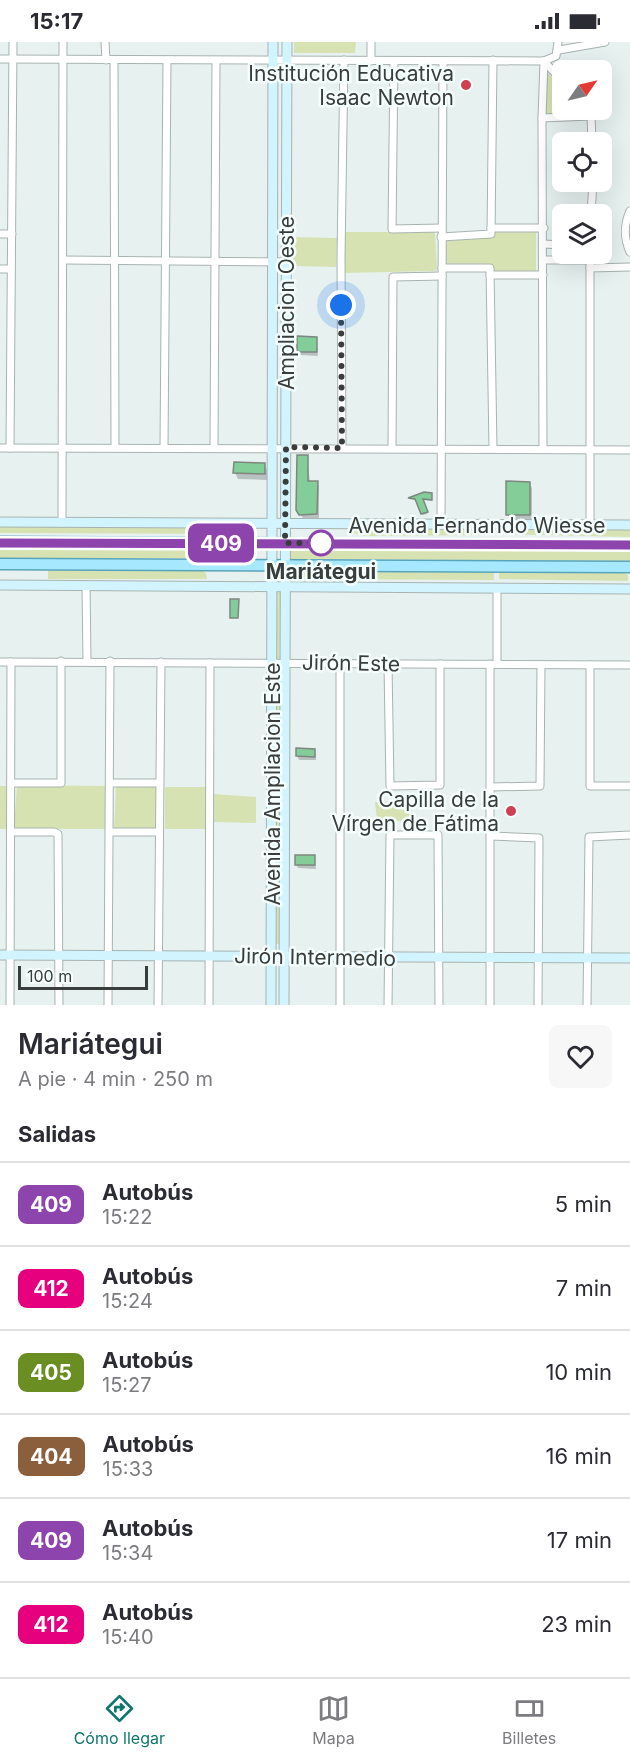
<!DOCTYPE html>
<html lang="es">
<meta charset="utf-8">
<style>
body{margin:0;font-family:Inter,sans-serif;background:#f7f7f7;color:#2b2b33;height:100vh;display:flex;flex-direction:column;font-size:22px;white-space:nowrap}
*{box-sizing:border-box;margin:0}
p{font-size:20px;color:#7c7c81}
.icon{flex:none;width:33px;height:33px;fill:none;stroke:currentColor;stroke-width:2;stroke-linecap:round;stroke-linejoin:round}
.map{position:relative;height:963px;overflow:hidden}
.panel{display:flex;flex-direction:column;background:#fff;flex:1}
.panel>*{flex:none}
.badge{padding:0 12px;border-radius:9px;font-size:21px;line-height:39px}
.needle{width:39px;rotate:56deg}
.buttons{position:absolute;left:552px;top:18px;display:grid;gap:12px}
.buttons a{display:grid;place-items:center;width:60px;height:60px;border-radius:9px;background:#fff;box-shadow:0 6px 24px #0002;font-size:30px}
.scale{position:absolute;left:18px;bottom:15px;width:130px;box-sizing:border-box;padding-left:6px;border:3px solid #393e3d;border-top:0;font-size:16px;line-height:21px;white-space:nowrap;color:#393e3d;-webkit-text-stroke:4px #f4fffd;paint-order:stroke}
.you{position:absolute;width:30px;height:30px;margin:-15px;border:4px solid #fff;border-radius:50%;background:#1a73e8;box-shadow:0 0 0 9px #1a73e833}
.map>.badge{position:absolute;translate:-50% -50%;box-shadow:0 0 0 3px #fff}
h2{padding:0 18px;font-size:22px;line-height:54px}
.round{display:grid;place-items:center;flex:none;width:63px;height:63px;border-radius:9px;background:#f7f7f7}
.head{display:flex;align-items:center;justify-content:space-between;height:102px;padding:0 18px}
h1{font-size:28px;font-weight:600;line-height:45px}
ul{padding:0;list-style:none}
li{display:flex;align-items:center;gap:18px;height:84px;padding:0 18px;border-top:2px solid #e1e1e2}
li div{flex:1}
li b{display:block;font-size:22px}
li em{font-style:normal}
li .badge{min-width:66px;font-weight:700;text-align:center}
.status{display:flex;justify-content:space-between;align-items:center;height:42px;padding:0 30px;background:#fff;direction:ltr}
.status svg{height:16px;fill:currentColor}
.tab-bar{display:flex;justify-content:space-around;align-items:center;height:84px;border-top:2px solid #e1e1e2;background:#fff;font-size:16px;color:#7c7c81}
.tab-bar a{display:grid;justify-items:center;gap:3px}
.tab-bar .selected{color:#0f766e}
.map>svg:first-child{display:block}
</style>
<div class="status"><b>15:17</b><svg viewBox="0 0 49 12"><path d="M0 12V9h3v3zM5 12V6h3v6zM10 12V3h3v9zM15 12V0h3v12zM26 1h20v11H26zM47 4h2v5h-2z"/></svg></div>
<div class="map">
<svg width="630" height="963" viewBox="0 0 630 963">
<rect width="100%" height="100%" fill="#e7f2f0"/>
<g fill="#d6e2b2">
<polygon points="294,0 356,0 355,11 294,11"/>
<polygon points="547,30 562,46 562,68 581,68 580,72 544,73"/>
<polygon points="493,188 536,190 536,230 492,230 492,223 444,222 444,197 493,195"/>
<polygon points="343,190 435,190 437,227 436,229 343,231"/>
<polygon points="293,195 337,196 336,225 293,224"/>
<polygon points="256,483 256,492 0,491 0,485"/>
<polygon points="495,484 495,493 364,494 351,490 351,485"/>
<polygon points="499,484 630,487 630,495 499,492"/>
<rect x="0" y="501" width="256" height="15"/>
<polygon points="287,503 630,507 630,519 289,517"/>
<polygon points="294,525 494,526 494,538 294,537"/>
<polygon points="48,526 197,526 206,531 207,537 48,537"/>
<polygon points="499,527 618,528 628,533 628,539 499,537"/>
<polygon points="276,549 283,550 283,617 276,617"/>
<polygon points="276,637 282,637 281,902 274,902"/>
<polygon points="17,743 107,744 107,787 17,787 14,785"/>
<rect x="0" y="744" width="8" height="43"/>
<polygon points="116,744 157,745 156,786 114,786"/>
<rect x="165" y="745" width="42" height="42"/>
<polygon points="214,752 256,755 256,781 214,780"/>
<polygon points="375,760 412,760 411,779 377,779"/>
</g>
<g fill="#0003">
<polygon points="316,296 318,314 300,313 298,309"/>
<polygon points="307,415 310,440 317,441 319,444 319,476 303,476 300,472"/>
<polygon points="264,423 268,429 267,438 238,437 235,431"/>
<polygon points="529,441 532,446 532,478 511,478 508,473"/>
<polygon points="424,452 432,454 432,459 422,458 427,472 423,473 417,458 410,457"/>
<polygon points="315,708 316,718 299,718 297,714"/>
<polygon points="314,814 316,827 298,826 296,822"/>
</g>
<g fill="#83cd99" stroke="#7f8680" stroke-width="1.5">
<polygon points="297,294 317,295 317,310 297,310"/>
<polygon points="297,413 308,413 308,439 318,439 317,472 299,473 296,468"/>
<polygon points="234,420 265,421 265,432 233,431"/>
<polygon points="506,439 530,440 530,473 506,473"/>
<polygon points="424,450 432,451 432,458 423,457 428,470 421,472 415,457 408,456"/>
<polygon points="230,557 239,557 238,576 230,576"/>
<polygon points="296,706 315,707 315,715 296,714"/>
<rect x="295" y="813" width="20" height="10"/>
</g>
<g fill="none" stroke-linecap="round" stroke-linejoin="round">
<defs>
<g id="street">
<polyline points="105,0 106,18"/>
<polyline points="371,0 371,19"/>
<polyline points="559,8 605,0"/>
<polyline points="0,17 544,19 556,14 558,0"/>
<polyline points="114,18 115,406"/>
<polyline points="394,19 392,187 441,186"/>
<polyline points="544,19 562,39"/>
<polyline points="587,68 591,74 592,100"/>
<polyline points="542,76 591,74"/>
<path d="M630,169C624,182 624,197 630,210"/>
<polyline points="591,172 593,140"/>
<polyline points="491,186 544,186"/>
<polyline points="0,192 12,192"/>
<polyline points="441,195 491,192 493,18"/>
<polyline points="544,202 562,203"/>
<polyline points="590,212 590,483"/>
<polyline points="64,218 286,220"/>
<polyline points="544,218 590,218"/>
<polyline points="442,226 490,226 493,407"/>
<polyline points="590,226 630,225"/>
<polyline points="0,227 11,227"/>
<polyline points="490,233 543,233"/>
<polyline points="0,406 630,408"/>
<polyline points="10,406 13,0"/>
<polyline points="164,406 167,18"/>
<polyline points="214,406 216,19"/>
<polyline points="342,406 341,215 344,18"/>
<polyline points="392,406 393,235 442,234"/>
<polyline points="543,407 542,76 544,19"/>
<polyline points="62,481 63,0"/>
<polyline points="441,483 443,20"/>
<polyline points="86,543 87,619"/>
<polyline points="497,546 497,622"/>
<polyline points="0,620 630,623"/>
<polyline points="388,622 390,744 440,743 440,622"/>
<polyline points="590,623 590,744 630,744"/>
<polyline points="11,741 61,741 61,619"/>
<polyline points="110,741 159,741"/>
<polyline points="491,745 540,744 541,623"/>
<polyline points="11,790 54,790 58,792 59,963"/>
<polyline points="109,790 159,790"/>
<polyline points="491,794 539,796 538,963"/>
<polyline points="10,963 11,620"/>
<polyline points="108,963 110,619"/>
<polyline points="158,963 161,620"/>
<polyline points="209,963 210,621"/>
<polyline points="340,963 340,621"/>
<polyline points="388,963 390,793 438,793 439,963"/>
<polyline points="490,963 490,622"/>
<polyline points="587,963 589,795 630,793"/>
</g>
<g id="secondary">
<polyline points="0,480 630,483"/>
<polyline points="0,543 630,547"/>
<polyline points="0,913 630,916"/>
<polyline points="271,963 273,0"/>
<polyline points="284,963 287,0"/>
</g>
<g id="primary">
<polyline points="0,500 630,503"/>
<polyline points="0,522 630,525"/>
</g>
</defs>
<use href="#street" stroke="#a8b3b1" stroke-width="9"/>
<use href="#secondary" stroke="#a8b3b1" stroke-width="11"/>
<use href="#primary" stroke="#59a4ba" stroke-width="13"/>
<use href="#street" stroke="#fff" stroke-width="7"/>
<use href="#secondary" stroke="#d2f4fe" stroke-width="9"/>
<use href="#primary" stroke="#a6e9fe" stroke-width="10"/>
</g>
<g fill="none" stroke-linecap="round" stroke-linejoin="round">
<defs>
<polyline id="line" points="0,501 630,503"/>
</defs>
<use href="#line" stroke="#fff" stroke-width="14"/>
<use href="#line" stroke="#8e44ad" stroke-width="9"/>
<polyline stroke="#393e3d" stroke-width="6" stroke-dasharray="0 10.8" points="321,501 285,501 286,405 342,406 341,263"/>
</g>
<g fill="#d04053" stroke="#f4fffd" stroke-width="2">
<circle cx="466" cy="43" r="6"/>
<circle cx="511" cy="769" r="6"/>
</g>
<circle fill="#fff" stroke="#8e44ad" stroke-width="3" cx="321" cy="501" r="12"/>
<g text-anchor="middle" dominant-baseline="central" stroke-width="5" stroke-linejoin="round" paint-order="stroke">
<g font-size="21" fill="#393e3d" stroke="#f4fffd" text-anchor="end">
<text x="454" y="31">Institución Educativa<tspan x="454" dy="24">Isaac Newton</tspan></text>
<text x="499" y="757">Capilla de la<tspan x="499" dy="24">Vírgen de Fátima</tspan></text>
</g>
<g font-size="21" fill="#393e3d" stroke="#f4fffd">
<text transform="translate(286 261) rotate(-90)">Ampliacion Oeste</text>
<text x="477" y="483">Avenida Fernando Wiesse</text>
<text transform="translate(351 621) rotate(1)">Jirón Este</text>
<text transform="translate(272 742) rotate(-90)">Avenida Ampliacion Este</text>
<text transform="translate(315 915) rotate(1)">Jirón Intermedio</text>
</g>
<g font-size="21" font-weight="bold" fill="#393e3d" stroke="#f4fffd">
<text x="321" y="529">Mariátegui</text>
</g>
</g>
</svg>
<div class="buttons">
<a><svg class="needle" viewBox="-14 -14 28 28"><path d="M0-13l5 13h-10z" fill="#e53935"/><path d="M0 13l5-13h-10z" fill="#7c7c81"/></svg></a>
<a><svg class="icon" aria-label="locate" viewBox="0 0 24 24"><circle cx="12" cy="12" r="6"/><path d="M12 2v4M12 18v4M2 12h4M18 12h4"/></svg></a>
<a><svg class="icon" aria-label="layers" viewBox="0 0 24 24"><path d="M12 4l9 5-9 5-9-5zM3 14l9 5 9-5"/></svg></a>
</div>
<div class="scale">100 m</div>
<div class="you" style="left:341px;top:263px"></div>
<b class="badge" style="left:221px;top:501px;background:#8e44ad;color:#fff">409</b>
</div>
<section class="panel">
<div class="head"><div><h1>Mariátegui</h1><p>A pie · 4 min · 250 m</p></div><a class="round"><svg class="icon" aria-label="heart" viewBox="0 0 24 24"><path d="M12 20l-8-8c-3-5 5-10 8-4 3-6 11-1 8 4z"/></svg></a></div>
<h2>Salidas</h2>
<ul>
<li><span class="badge" style="background:#8e44ad;color:#fff">409</span><div><b>Autobús</b><p>15:22</p></div><em>5 min</em></li>
<li><span class="badge" style="background:#e6007e;color:#fff">412</span><div><b>Autobús</b><p>15:24</p></div><em>7 min</em></li>
<li><span class="badge" style="background:#6b8e23;color:#fff">405</span><div><b>Autobús</b><p>15:27</p></div><em>10 min</em></li>
<li><span class="badge" style="background:#8b5e3c;color:#fff">404</span><div><b>Autobús</b><p>15:33</p></div><em>16 min</em></li>
<li><span class="badge" style="background:#8e44ad;color:#fff">409</span><div><b>Autobús</b><p>15:34</p></div><em>17 min</em></li>
<li><span class="badge" style="background:#e6007e;color:#fff">412</span><div><b>Autobús</b><p>15:40</p></div><em>23 min</em></li>
</ul>
</section>
<nav class="tab-bar">
<a class="selected"><svg class="icon" aria-label="directions" viewBox="0 0 24 24"><path d="M12 3l9 9-9 9-9-9zM9 14v-3h6M13 9l2 2-2 2"/></svg>Cómo llegar</a>
<a><svg class="icon" aria-label="map" viewBox="0 0 24 24"><path d="M3 6l6-2 6 2 6-2v14l-6 2-6-2-6 2zM9 4v14M15 6v14"/></svg>Mapa</a>
<a><svg class="icon" aria-label="tickets" viewBox="0 0 24 24"><path d="M3 7h18v10H3zM15 7v10"/></svg>Billetes</a>
</nav>
